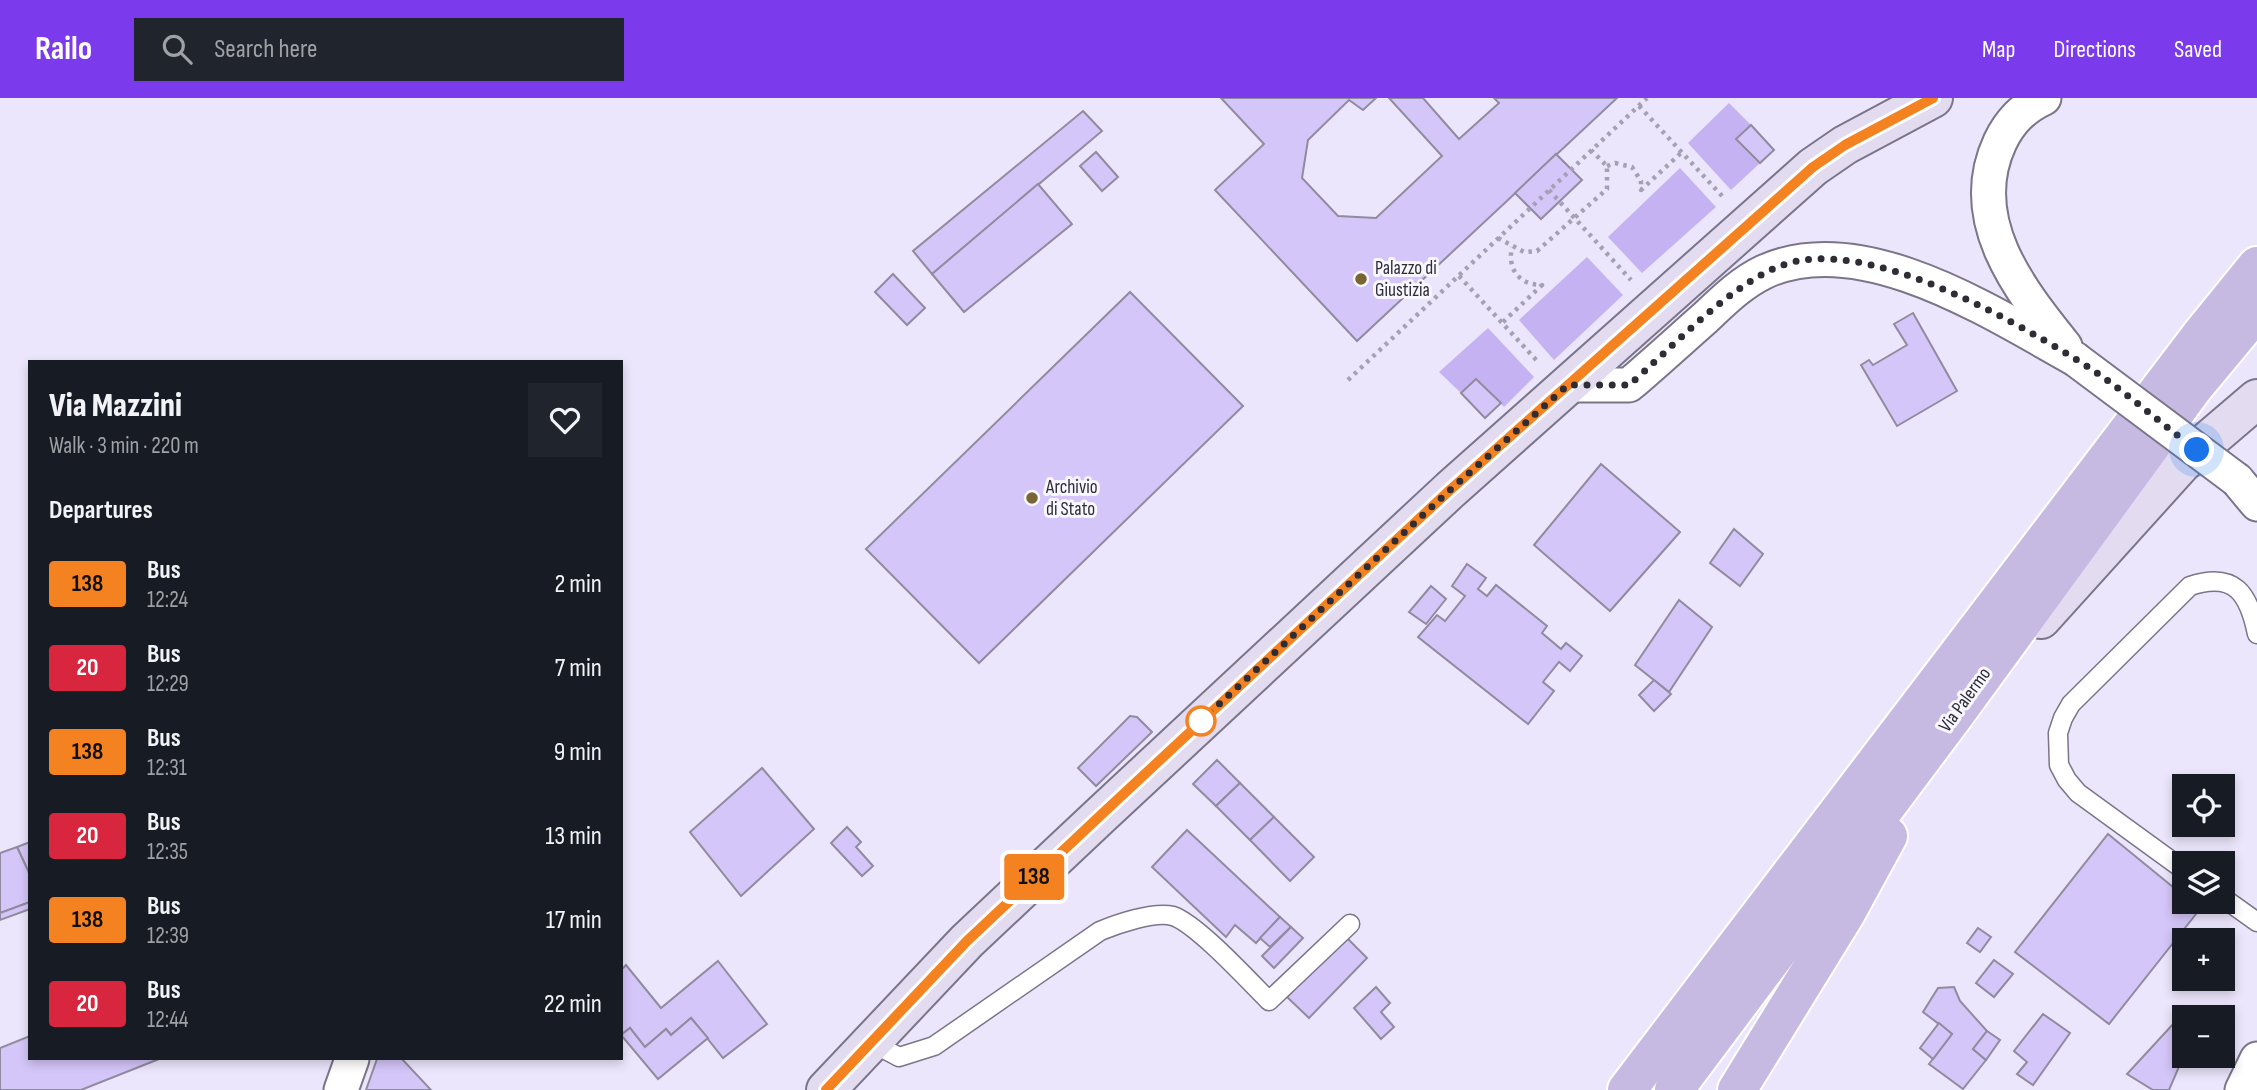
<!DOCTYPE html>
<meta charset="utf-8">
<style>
body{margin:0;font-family:"Sofia Sans Condensed",sans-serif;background:#20242c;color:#f1f3f6;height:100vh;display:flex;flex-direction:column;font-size:26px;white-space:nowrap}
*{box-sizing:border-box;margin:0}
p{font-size:23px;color:#9ea1a6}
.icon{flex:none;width:38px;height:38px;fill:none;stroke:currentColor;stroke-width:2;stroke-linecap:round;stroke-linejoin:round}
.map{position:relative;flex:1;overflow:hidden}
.drawer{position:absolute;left:28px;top:262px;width:595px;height:700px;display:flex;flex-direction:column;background:#171b24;border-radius:0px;box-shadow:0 4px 10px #0003}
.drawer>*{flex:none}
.badge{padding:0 14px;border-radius:5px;font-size:24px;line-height:46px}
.fabs{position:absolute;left:2172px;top:676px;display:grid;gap:14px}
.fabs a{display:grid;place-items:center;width:63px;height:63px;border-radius:0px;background:#171b24;box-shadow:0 4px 10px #0003;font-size:35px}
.you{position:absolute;width:35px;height:35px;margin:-18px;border:5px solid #fff;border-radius:50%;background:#1a73e8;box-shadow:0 0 0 10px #1a73e833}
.map>.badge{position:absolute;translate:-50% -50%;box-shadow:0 0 0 4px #fff}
h2{padding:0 21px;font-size:26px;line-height:63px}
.round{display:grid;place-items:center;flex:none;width:74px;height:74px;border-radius:0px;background:#20242c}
.summary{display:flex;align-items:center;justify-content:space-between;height:119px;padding:0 21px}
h1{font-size:33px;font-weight:800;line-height:52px}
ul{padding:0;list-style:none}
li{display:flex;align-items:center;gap:21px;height:84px;padding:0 21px}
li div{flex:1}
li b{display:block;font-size:26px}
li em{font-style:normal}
li .badge{min-width:77px;font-weight:700;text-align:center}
header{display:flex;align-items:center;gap:42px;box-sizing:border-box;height:98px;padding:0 35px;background:#7c3aed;color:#fff}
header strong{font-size:33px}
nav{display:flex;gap:38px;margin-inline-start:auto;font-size:24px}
.search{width:490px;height:63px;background:#20242c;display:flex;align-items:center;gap:18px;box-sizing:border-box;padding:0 24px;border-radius:0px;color:#9ea1a6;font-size:26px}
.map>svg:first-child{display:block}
</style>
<header>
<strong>Railo</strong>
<div class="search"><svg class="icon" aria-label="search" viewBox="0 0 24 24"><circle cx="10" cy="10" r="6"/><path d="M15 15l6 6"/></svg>Search here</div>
<nav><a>Map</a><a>Directions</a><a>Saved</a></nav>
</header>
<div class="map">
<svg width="2257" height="992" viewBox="0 0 2257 992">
<rect width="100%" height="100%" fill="#ece6fc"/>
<g fill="#c5b2f2">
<polygon points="1729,5 1751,27 1736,41 1760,65 1731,92 1688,45"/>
<polygon points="1680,70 1716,109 1642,175 1608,139"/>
<polygon points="1587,159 1623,197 1554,262 1519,222"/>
<polygon points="1488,230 1534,279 1504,309 1477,281 1461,295 1439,274"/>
</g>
<g fill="#d5c6f9" stroke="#918b9f" stroke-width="2">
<polygon points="1221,0 1376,0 1363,12 1349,2 1308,42 1302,80 1338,118 1376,120 1442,58 1389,0 1423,0 1459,41 1499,5 1494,0 1617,0 1357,243 1215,92 1264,46"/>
<polygon points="1083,13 1102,33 932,176 913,153"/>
<polygon points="1751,27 1774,52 1760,65 1736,41"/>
<polygon points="1096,54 1118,79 1102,93 1080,68"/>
<polygon points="1556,56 1582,82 1541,121 1515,95"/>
<polygon points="1038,86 1072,126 964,214 932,176"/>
<polygon points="893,176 925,210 907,227 875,194"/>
<polygon points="1130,194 1243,308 979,565 866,451"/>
<polygon points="1913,215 1957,293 1897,328 1861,267 1869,262 1873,267 1907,247 1894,226"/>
<polygon points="1476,281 1501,305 1485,320 1461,295"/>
<polygon points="1601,366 1680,434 1610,513 1534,447"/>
<polygon points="1734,431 1763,456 1740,488 1710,465"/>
<polygon points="1467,466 1486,480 1478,491 1487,498 1496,487 1547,528 1542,535 1561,551 1566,545 1582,558 1570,573 1559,564 1543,584 1554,593 1528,626 1418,539 1437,517 1445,523 1465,498 1452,488"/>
<polygon points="1431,488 1446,501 1426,526 1409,514"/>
<polygon points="1679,502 1712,529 1669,594 1635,567"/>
<polygon points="1654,582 1671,596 1654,613 1639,597"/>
<polygon points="1130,618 1137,619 1152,634 1096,688 1078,670"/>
<polygon points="1217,662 1240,685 1216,708 1193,686"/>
<polygon points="762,670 814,731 741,798 690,734"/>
<polygon points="1240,685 1274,719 1250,742 1216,708"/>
<polygon points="1274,719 1314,759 1290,783 1250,742"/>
<polygon points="847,729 861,744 856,749 873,768 862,778 831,745"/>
<polygon points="1187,732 1280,819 1256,845 1235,827 1226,839 1152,769"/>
<polygon points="2108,736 2184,798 2184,803 2190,803 2200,811 2109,926 2015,854"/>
<polygon points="30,739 30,777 17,749 30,744"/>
<polygon points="17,749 30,777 30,804 0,815 0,755"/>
<polygon points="30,804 30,811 0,822 0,815"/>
<polygon points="1280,819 1291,829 1270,849 1260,840"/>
<polygon points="1291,829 1303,840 1274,870 1262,858"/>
<polygon points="1978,830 1991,839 1980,854 1967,845"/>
<polygon points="1345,838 1367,860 1309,920 1287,899"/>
<polygon points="1994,862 2013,876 1994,899 1976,885"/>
<polygon points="718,863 767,926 723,960 691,920 671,937 666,931 645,949 630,930 621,937 621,872 626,867 661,910"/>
<polygon points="1376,889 1390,905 1381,914 1394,929 1381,941 1354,910"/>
<polygon points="1954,889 1960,903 1987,933 1973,951 1986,962 1963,991 1929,966 1952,936 1923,914 1938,890"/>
<polygon points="2043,916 2070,935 2033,987 2017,976 2027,964 2014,953"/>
<polygon points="691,920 708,940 658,981 621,937 630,930 645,949 666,931 671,937"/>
<polygon points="2175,924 2184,932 2184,957 2169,992 2153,992 2127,976"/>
<polygon points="1939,925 1952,936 1933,961 1920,950"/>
<polygon points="1987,933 2000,942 1986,962 1973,951"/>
<polygon points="30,938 30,961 159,961 81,992 0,992 0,950"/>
<polygon points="377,961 402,961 431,992 366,992"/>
</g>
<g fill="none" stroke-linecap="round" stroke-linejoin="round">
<defs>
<g id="lane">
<path d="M2184,772L2078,695L2067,682L2059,667L2058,635L2063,620L2071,606L2190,488C2236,473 2249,497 2257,536"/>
<polyline points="2222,799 2257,824"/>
<path d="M871,944L899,959L934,948L1100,833C1117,826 1154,813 1173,818C1197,826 1250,884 1269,903L1350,826"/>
</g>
<g id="street">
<path d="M2044,0C2023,10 2010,23 2000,44C1964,121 2019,191 2065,248"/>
<path d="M1568,287H1629C1655,265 1680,242 1705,220C1723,203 1741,185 1764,174C1861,129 1992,215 2075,261"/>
<polyline points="2237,382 2257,406"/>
<polyline points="341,992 352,961"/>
<polyline points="2242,992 2257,961"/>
</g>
<g id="secondary">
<polyline points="2041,521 2182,365 2257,301"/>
<polyline points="826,992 967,843 1102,716 1450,392 1813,69 1845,47 1933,0"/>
</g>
<g id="primary">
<polyline points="1627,992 2201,237 2257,168"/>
<polyline points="1674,992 1953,619 2193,290 2257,213"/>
<polyline points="1737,992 1846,815 1888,738"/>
</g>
</defs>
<use href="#lane" stroke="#7b7589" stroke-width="21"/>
<use href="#street" stroke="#7b7589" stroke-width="37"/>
<use href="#secondary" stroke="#7b7589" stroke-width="42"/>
<use href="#primary" stroke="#fff" stroke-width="42"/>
<g stroke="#a5a1b2" stroke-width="4.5" stroke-dasharray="3.5 5" stroke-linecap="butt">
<polyline points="1639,8 1724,100"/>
<polyline points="1607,68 1615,65 1632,69 1641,83 1641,92 1681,55"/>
<polyline points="1549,92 1631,182"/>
<polyline points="1498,140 1524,154 1537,153 1607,91 1607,68 1591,52"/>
<polyline points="1459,178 1539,265"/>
<path d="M1503,224L1542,187C1519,187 1507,171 1512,149"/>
<polyline points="1348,282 1647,0"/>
</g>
<use href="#lane" stroke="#fff" stroke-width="18"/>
<use href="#street" stroke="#fff" stroke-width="33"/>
<use href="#secondary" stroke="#e3dcf1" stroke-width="38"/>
<use href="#primary" stroke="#c7bae2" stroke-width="38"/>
<defs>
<polyline id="street-bridge" points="2075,261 2237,382"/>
</defs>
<use href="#street-bridge" stroke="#7b7589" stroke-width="37" stroke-linecap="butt"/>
<use href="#street-bridge" stroke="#fff" stroke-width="33"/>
</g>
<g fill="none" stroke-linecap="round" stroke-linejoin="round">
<defs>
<polyline id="line" points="826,992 967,843 1102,716 1450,392 1813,69 1845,47 1933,0"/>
</defs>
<use href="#line" stroke="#fff" stroke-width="16"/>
<use href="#line" stroke="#f58220" stroke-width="10"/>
<path stroke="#2e2c34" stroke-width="7" stroke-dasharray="0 12.6" d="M1201,623L1450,392L1568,287H1629C1672,250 1731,185 1783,167C1864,138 2005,218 2074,260C2117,286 2156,322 2197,352"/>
</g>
<g fill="#786533" stroke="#f8f6ff" stroke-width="2.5">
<circle cx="1361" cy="181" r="7"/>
<circle cx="1032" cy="400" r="7"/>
</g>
<circle fill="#fff" stroke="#f58220" stroke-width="3.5" cx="1201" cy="623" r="14"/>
<g text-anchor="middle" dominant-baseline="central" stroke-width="6" stroke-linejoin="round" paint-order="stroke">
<g font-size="19" fill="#2e2c34" stroke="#f8f6ff" text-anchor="start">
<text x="1375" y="170">Palazzo di<tspan x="1375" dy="22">Giustizia</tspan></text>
<text x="1046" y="389">Archivio<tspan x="1046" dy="22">di Stato</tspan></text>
</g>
<g font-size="19" fill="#2e2c34" stroke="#f8f6ff">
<text transform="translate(1965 602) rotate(-54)">Via Palermo</text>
</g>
</g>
</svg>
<div class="fabs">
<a><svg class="icon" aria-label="locate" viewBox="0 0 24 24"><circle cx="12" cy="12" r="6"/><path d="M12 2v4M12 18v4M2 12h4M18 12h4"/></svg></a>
<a><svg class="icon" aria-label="layers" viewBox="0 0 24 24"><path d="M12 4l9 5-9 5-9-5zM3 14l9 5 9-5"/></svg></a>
<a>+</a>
<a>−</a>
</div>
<div class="you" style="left:2197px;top:352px"></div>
<b class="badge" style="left:1034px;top:779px;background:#f58220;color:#111">138</b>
<section class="drawer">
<div class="summary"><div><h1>Via Mazzini</h1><p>Walk · 3 min · 220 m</p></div><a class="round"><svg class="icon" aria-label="heart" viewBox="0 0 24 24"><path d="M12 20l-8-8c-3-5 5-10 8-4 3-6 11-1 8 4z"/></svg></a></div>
<h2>Departures</h2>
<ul>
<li><span class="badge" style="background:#f58220;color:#111">138</span><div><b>Bus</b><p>12:24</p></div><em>2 min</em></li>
<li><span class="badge" style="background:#d7263d;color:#fff">20</span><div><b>Bus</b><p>12:29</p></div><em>7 min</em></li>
<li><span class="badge" style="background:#f58220;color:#111">138</span><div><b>Bus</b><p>12:31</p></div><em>9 min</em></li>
<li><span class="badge" style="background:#d7263d;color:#fff">20</span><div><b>Bus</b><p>12:35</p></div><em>13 min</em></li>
<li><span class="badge" style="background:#f58220;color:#111">138</span><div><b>Bus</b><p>12:39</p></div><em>17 min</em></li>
<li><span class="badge" style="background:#d7263d;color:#fff">20</span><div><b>Bus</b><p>12:44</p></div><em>22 min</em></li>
</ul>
</section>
</div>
